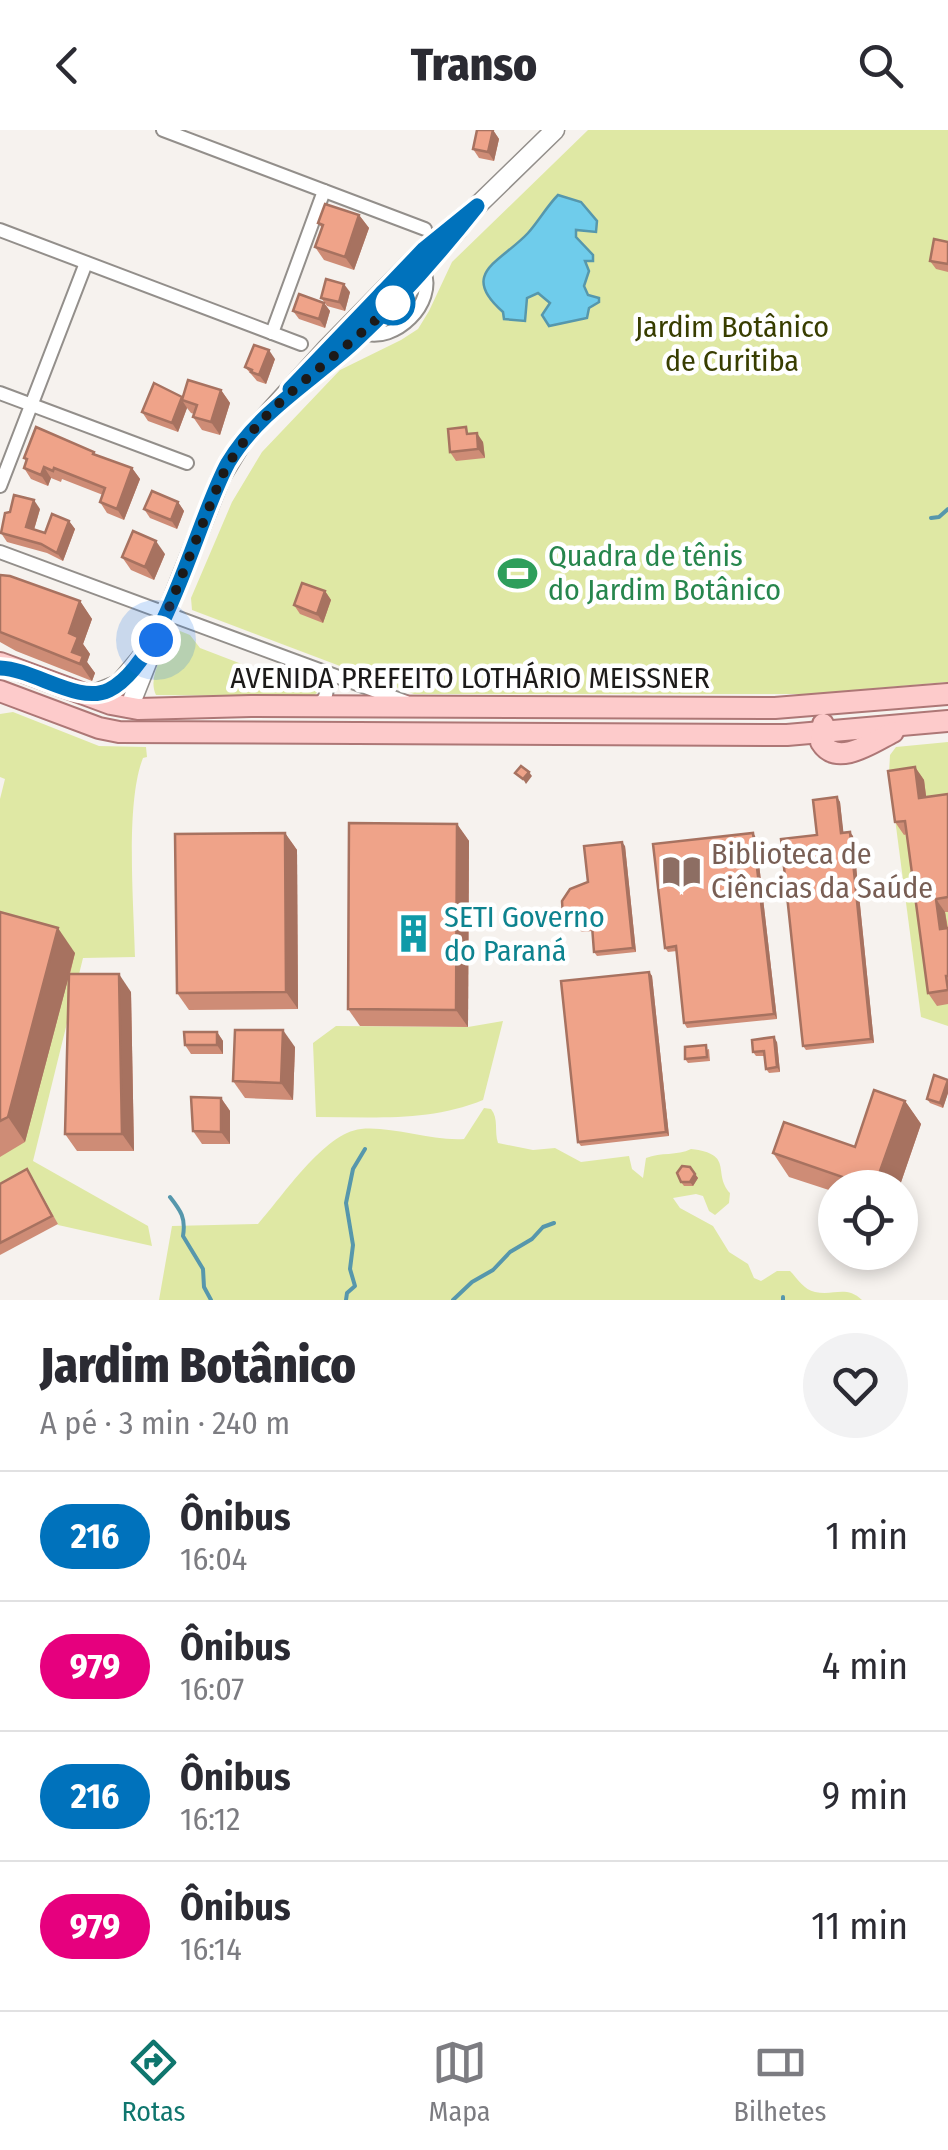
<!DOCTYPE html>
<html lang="pt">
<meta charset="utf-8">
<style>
body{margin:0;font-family:"Fira Sans Condensed",sans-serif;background:#f2f2f3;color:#2b2b33;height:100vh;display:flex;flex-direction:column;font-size:38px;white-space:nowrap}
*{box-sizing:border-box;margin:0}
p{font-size:32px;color:#7c7c81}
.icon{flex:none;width:55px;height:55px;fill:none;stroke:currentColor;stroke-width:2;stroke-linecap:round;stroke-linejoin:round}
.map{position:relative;height:1170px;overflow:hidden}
.sheet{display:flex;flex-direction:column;background:#fff;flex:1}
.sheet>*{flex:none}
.badge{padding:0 20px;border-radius:32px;font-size:35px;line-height:65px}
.tools{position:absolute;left:818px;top:1040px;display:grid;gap:20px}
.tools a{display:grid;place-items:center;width:100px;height:100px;border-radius:50%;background:#fff;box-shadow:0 5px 15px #0003;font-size:50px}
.you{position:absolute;width:50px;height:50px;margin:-25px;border:8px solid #fff;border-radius:50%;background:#1a73e8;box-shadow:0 0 0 15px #1a73e833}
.map>.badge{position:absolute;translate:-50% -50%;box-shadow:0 0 0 5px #fff}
.round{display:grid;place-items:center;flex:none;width:105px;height:105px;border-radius:52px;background:#f2f2f3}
.headline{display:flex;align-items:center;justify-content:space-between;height:170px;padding:0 40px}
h1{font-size:48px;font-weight:800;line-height:75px}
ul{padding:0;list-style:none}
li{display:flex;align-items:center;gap:30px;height:130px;padding:0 40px;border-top:2px solid #e1e1e2}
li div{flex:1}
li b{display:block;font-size:38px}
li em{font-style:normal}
li .badge{min-width:110px;font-weight:700;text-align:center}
header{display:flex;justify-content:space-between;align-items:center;height:130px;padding:0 40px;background:#fff;font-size:45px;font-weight:800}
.tabs{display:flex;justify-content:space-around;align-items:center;height:140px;border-top:2px solid #e1e1e2;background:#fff;font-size:28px;color:#7c7c81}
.tabs a{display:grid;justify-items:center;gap:5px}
.tabs .on{color:#0f766e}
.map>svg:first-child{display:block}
</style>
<header><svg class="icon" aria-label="back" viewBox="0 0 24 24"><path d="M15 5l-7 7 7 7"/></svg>Transo<svg class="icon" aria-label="search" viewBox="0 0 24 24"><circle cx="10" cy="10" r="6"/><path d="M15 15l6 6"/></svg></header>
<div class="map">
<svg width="948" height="1170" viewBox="0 0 948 1170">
<rect width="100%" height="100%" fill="#f6f2ee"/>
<g fill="#dfe8a4">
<polygon points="588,0 948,0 948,552 810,564 414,564 192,480 191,468 232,372 262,322 340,240 401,210 418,199 429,181 452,132"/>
<path d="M180,501L190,505L200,518L257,540L275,537L313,550L317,563L311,567L156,565C147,547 164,523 172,505Z"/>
<path d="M13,582L99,616L146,617L147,627L143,628C125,673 134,777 135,827L83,828L33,1031L148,1096L152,1116L58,1095L33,1048L0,1066V669L5,649L0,647V584Z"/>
<polygon points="948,612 948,896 921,887 889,643 890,625 896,617"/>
<path d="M503,891L483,970C430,992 372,987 316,987L313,913L336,896L468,897Z"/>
<path d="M484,978L491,979C499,989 494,1001 498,1013L533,1020L555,1018L581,1032L629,1026L632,1039L643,1048L646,1028C661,1022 677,1026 691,1019C735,1024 712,1043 730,1063L729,1073L715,1085L709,1081L703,1066L696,1064L673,1068L680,1078L713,1096L729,1122L748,1134L754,1148L761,1151L777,1141H790C798,1149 804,1160 815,1162C834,1166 846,1155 862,1170H159L172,1096L258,1094C283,1066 324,1003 361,999C392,996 430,1011 464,1009Z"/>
</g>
<path fill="#6fcceb" stroke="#5697ac" stroke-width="2.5" d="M558,65L581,72L597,91L596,102L576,100V107L593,125V131H585L589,141L584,156L588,165L599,168V172L589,178L587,188L549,196L542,185L550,173L538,163L527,168L525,191L504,189L503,182C458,143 501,132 528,103C538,92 547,76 558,65Z"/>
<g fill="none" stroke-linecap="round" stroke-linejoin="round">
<g stroke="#5697ac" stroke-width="4">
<polyline points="931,388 939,387 948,379"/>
<path d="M170,1067C181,1081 186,1088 183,1106L203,1139L204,1157L211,1170"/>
<polyline points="783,1167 783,1170"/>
<polyline points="346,1170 347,1163 355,1156 350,1139 353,1115 346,1073 353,1039 365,1019"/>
<polyline points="453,1170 472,1152 493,1140 510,1122 532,1109 543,1097 554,1093"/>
</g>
<defs>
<g id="street">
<polyline points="163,0 425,99"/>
<polyline points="0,100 301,214"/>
<polyline points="272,203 324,61"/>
<path d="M363,203C395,214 437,173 424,141"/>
<polyline points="0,263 187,333"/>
<polyline points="0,356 86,133"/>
<polyline points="0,422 406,572"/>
<path d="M317,575C332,566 327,553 318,540"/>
</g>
<g id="secondary">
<polyline points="315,244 393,174 458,100"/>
<polyline points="89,566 119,554 144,524"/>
<polyline points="129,578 221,347 243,311 327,218 424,119 477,76 555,0"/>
</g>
<g id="primary">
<polyline points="0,533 111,574 138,579 251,576 775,578 948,564"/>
<polyline points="0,561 99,598 119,602 787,605 948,591"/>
<path d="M823,594L821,612C837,638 873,612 893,602"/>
</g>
</defs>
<use href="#street" stroke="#938f8b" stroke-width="16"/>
<use href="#secondary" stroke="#938f8b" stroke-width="21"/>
<use href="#primary" stroke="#ad7776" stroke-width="24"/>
<use href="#street" stroke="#fff" stroke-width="12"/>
<use href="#secondary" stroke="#fff" stroke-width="18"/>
<use href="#primary" stroke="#fdcbcb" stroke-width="20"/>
</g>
<g fill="#ce8c76">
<polygon points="493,0 499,9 494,31 479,28 473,19"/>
<polygon points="359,85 369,98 354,140 324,130 315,117 322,98 318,93"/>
<polygon points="948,112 948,142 936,139 930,131"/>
<polygon points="350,162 345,181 327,176 321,168"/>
<polygon points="324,173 330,181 325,198 299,189 293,181"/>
<polygon points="275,229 266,254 257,251 245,237"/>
<polygon points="221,260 230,273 220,305 202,300 193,287 194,284 191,283 187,278 178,302 148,291 142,282 182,268"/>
<polygon points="471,304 483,312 485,328 456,331 450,322"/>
<polygon points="96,325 132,338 140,349 124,390 107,383 100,372 103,365 62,349 61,352 51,348 48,356 31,349 24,338 26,331 24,328"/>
<polygon points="178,372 184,381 177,399 150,388 144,379"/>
<polygon points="40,379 34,400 45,403 69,391 75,399 63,431 47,423 7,412 1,403"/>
<polygon points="165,424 154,450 131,440 122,427"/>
<polygon points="0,445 80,471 92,489 83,514 90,524 87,532 95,543 92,551 16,521 0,512"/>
<polygon points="325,461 331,470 323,493 300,484 294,475"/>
<polygon points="915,637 924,650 926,667 948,664 948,782 945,782 948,798 948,874 937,876 928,863 907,704 904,705 895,692"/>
<polygon points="837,667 840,672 843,702 853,706 874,913 806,920 803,916 817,705"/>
<polygon points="457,694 469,711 468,897 360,896 348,879"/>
<polygon points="285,703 297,720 298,879 189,880 177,863"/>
<polygon points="753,703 756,708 777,889 687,898 684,893 677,821 668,822 665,818"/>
<polygon points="625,716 636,822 597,826 594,822 592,801 583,802 571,797 563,786 588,752"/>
<polygon points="0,782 75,823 70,844 131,862 134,1021 77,1021 65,1004 68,849 25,1012 0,1027"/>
<polygon points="649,842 652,846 669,1006 581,1016 578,1012"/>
<polygon points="217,902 223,911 223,924 191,924 185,915"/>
<polygon points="777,912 780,942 769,943 766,939 764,926 756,926 753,922"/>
<polygon points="295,917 293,970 245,968 233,951"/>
<polygon points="709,919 710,931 688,933 685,929"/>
<polygon points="948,950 948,963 943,978 930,973 927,969"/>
<polygon points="221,968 230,981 230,1014 202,1014 193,1001"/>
<polygon points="905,971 921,994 899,1058 835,1058 835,1062 789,1047 773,1023 855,1017"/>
<polygon points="690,1037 698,1048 693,1056 684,1056 681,1052"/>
<polygon points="27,1039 58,1094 0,1125 0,1054"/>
</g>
<g fill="#a77260">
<polygon points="493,0 499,9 494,31 488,22"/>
<polygon points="359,85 369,98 354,140 345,127"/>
<polygon points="344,154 350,162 345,181 339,172"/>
<polygon points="324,173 330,181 325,198 319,189"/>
<polygon points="269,220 275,229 266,254 259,245"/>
<polygon points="221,260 230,273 220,305 211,292"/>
<polygon points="182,270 187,278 178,302 172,293"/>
<polygon points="477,303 483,312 485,328 478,319"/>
<polygon points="44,337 51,348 48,356 41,345"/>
<polygon points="132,338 140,349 124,390 117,379"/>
<polygon points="34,370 40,379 32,406 26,397"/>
<polygon points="178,372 184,381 177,399 171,390"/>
<polygon points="69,391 75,399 63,431 57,423"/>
<polygon points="156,411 165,424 154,450 145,437"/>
<polygon points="325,461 331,470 323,493 317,484"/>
<polygon points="80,471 92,489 83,514 90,524 87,532 95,543 92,551 72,522 69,503"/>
<polygon points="915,637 924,650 928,681 919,668"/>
<polygon points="529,642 532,646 526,654 523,649"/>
<polygon points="837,667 840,672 844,707 841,703"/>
<polygon points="457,694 469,711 468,897 456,880"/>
<polygon points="850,702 853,706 874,913 871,909"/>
<polygon points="285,703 297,720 298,879 286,862"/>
<polygon points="753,703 756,708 777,889 774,884"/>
<polygon points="622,712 625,716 636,822 633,818"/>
<polygon points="936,769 945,782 948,803 940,799"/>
<polygon points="58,798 75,823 25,1012 8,987"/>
<polygon points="649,842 652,846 669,1006 666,1002"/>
<polygon points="119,844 131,862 134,1021 122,1004"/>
<polygon points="283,900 295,917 293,970 281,953"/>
<polygon points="217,902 223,911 223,924 217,915"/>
<polygon points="774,907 777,912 780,942 777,937"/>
<polygon points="948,950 948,963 943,978 940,973"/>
<polygon points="221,968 230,981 230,1014 221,1002"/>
<polygon points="905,971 921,994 899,1058 874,1058"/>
<polygon points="695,1044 698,1048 693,1056 690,1052"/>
</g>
<g fill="#efa389" stroke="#a77260" stroke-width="2.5">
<polygon points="477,0 493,0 488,22 473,19"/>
<polygon points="325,74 359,85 345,127 315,117 323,95 318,93"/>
<polygon points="934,109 948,112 948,134 930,131"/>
<polygon points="326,149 344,154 339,172 321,168"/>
<polygon points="299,164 324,173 319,189 293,181"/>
<polygon points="254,215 269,220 259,245 251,242 252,240 245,237"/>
<polygon points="188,250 221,260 211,292 193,287 197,275 182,270"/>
<polygon points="154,253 182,267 172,293 142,282"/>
<polygon points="36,297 94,322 93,324 132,338 117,379 100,372 105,358 54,338 53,341 44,337 41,345 24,338 27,329 24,328"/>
<polygon points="466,297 467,304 477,303 478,319 450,322 448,299"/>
<polygon points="152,361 178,372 171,390 144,379"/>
<polygon points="14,365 34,370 26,397 45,403 52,384 69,391 57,423 41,414 1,403 5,383 10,382"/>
<polygon points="133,401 156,411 145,437 122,427"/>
<polygon points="0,445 10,446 80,471 69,503 78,507 72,522 83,526 80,534 0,502"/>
<polygon points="302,453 325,461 317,484 294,475"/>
<polygon points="521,636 529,642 523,649 515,643"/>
<polygon points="915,637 919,668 948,664 948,767 936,769 940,799 948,798 948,846 946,846 948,860 928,863 905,691 895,692 888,641"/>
<polygon points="837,667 841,703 850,702 871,909 803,916 781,709 817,705 813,670"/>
<polygon points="349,693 457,694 456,880 348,879"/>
<polygon points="285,703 286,862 177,863 175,704"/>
<polygon points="753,703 774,884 684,893 676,816 665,818 653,714"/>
<polygon points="622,712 633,818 594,822 592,796 580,797 568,792 563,786 562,771 570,759 588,752 584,716"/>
<polygon points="0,782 58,798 8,987 0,991"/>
<polygon points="649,842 666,1002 578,1012 561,851"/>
<polygon points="69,844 119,844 122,1004 65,1004"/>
<polygon points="235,900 283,900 281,953 233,951"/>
<polygon points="184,902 217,902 217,915 185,915"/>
<polygon points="774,907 777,937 766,939 764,921 753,922 752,910"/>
<polygon points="706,915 707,927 685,929 685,917"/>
<polygon points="934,945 948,950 940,973 927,969"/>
<polygon points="874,960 905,971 874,1058 773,1023 784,992 855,1017"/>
<polygon points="191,967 221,968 221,1002 193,1001"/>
<polygon points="682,1036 690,1037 695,1044 690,1052 681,1052 677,1043"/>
<polygon points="27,1039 52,1086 0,1113 0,1054"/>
</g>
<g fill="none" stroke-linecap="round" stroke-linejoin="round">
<defs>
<path id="line" d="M0,538C34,539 79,575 109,560C165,532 197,389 228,333C258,282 312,251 354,212C399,170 439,124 477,76L424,119L290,259"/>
</defs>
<use href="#line" stroke="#fff" stroke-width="22"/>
<use href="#line" stroke="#0072bc" stroke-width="15"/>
<path stroke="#1c1a19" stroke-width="10" stroke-dasharray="0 18" d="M156,510L221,348C256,276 338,230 393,173"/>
</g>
<defs>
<symbol id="stadium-bare" viewBox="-9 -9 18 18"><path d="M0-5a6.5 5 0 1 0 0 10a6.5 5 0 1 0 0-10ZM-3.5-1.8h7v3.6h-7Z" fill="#2e9e5b" stroke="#fff" stroke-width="2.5" paint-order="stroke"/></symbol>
<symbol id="library-bare" viewBox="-9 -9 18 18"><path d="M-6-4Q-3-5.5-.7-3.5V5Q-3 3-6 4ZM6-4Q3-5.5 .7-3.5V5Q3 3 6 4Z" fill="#8d6e63" stroke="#fff" stroke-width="2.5" paint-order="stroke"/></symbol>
<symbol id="building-bare" viewBox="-9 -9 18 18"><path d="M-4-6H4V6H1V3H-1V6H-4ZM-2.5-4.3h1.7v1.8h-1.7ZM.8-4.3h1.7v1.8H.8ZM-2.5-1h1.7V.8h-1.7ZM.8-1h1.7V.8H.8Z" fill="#0f9aa8" stroke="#fff" stroke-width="2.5" paint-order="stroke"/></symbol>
</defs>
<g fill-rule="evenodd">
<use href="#stadium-bare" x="490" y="416" width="55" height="55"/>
<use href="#library-bare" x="654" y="714" width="55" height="55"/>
<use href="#building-bare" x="386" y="776" width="55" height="55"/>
</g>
<circle fill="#fff" stroke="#0072bc" stroke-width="5" cx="393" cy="173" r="20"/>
<g text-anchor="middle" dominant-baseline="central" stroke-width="9" stroke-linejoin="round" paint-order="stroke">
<g font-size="30" fill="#383d00" stroke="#fff">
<text x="732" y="197">Jardim Botânico<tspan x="732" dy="34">de Curitiba</tspan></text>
</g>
<g font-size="30" fill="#27864d" stroke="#fff" text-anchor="start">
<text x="548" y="426">Quadra de tênis<tspan x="548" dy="34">do Jardim Botânico</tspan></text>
</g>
<g font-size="30" fill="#1c1a19" stroke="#fff">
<text x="470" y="548">AVENIDA PREFEITO LOTHÁRIO MEISSNER</text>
</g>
<g font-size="30" fill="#785e54" stroke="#fff" text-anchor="start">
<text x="711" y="724">Biblioteca de<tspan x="711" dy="34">Ciências da Saúde</tspan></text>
</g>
<g font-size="30" fill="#0d838f" stroke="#fff" text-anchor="start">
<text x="444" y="787">SETI Governo<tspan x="444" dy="34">do Paraná</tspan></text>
</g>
</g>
</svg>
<div class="tools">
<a><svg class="icon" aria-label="locate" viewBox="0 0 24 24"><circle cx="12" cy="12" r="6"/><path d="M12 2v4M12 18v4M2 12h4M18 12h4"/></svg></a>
</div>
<div class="you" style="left:156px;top:510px"></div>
</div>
<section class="sheet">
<div class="headline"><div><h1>Jardim Botânico</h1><p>A pé · 3 min · 240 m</p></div><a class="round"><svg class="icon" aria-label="heart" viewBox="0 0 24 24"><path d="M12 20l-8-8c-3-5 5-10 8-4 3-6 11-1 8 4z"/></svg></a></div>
<ul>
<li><span class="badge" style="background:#0072bc;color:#fff">216</span><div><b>Ônibus</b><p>16:04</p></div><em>1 min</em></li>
<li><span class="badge" style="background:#e6007e;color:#fff">979</span><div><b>Ônibus</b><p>16:07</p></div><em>4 min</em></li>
<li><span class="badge" style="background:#0072bc;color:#fff">216</span><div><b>Ônibus</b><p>16:12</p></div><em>9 min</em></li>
<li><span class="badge" style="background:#e6007e;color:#fff">979</span><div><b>Ônibus</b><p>16:14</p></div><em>11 min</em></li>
</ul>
</section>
<nav class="tabs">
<a class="on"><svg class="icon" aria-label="directions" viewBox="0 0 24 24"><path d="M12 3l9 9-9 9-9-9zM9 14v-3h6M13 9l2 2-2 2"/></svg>Rotas</a>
<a><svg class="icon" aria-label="map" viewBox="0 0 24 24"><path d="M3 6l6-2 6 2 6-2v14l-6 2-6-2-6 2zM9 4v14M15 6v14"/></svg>Mapa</a>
<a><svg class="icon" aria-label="tickets" viewBox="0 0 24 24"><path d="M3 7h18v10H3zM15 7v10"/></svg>Bilhetes</a>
</nav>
